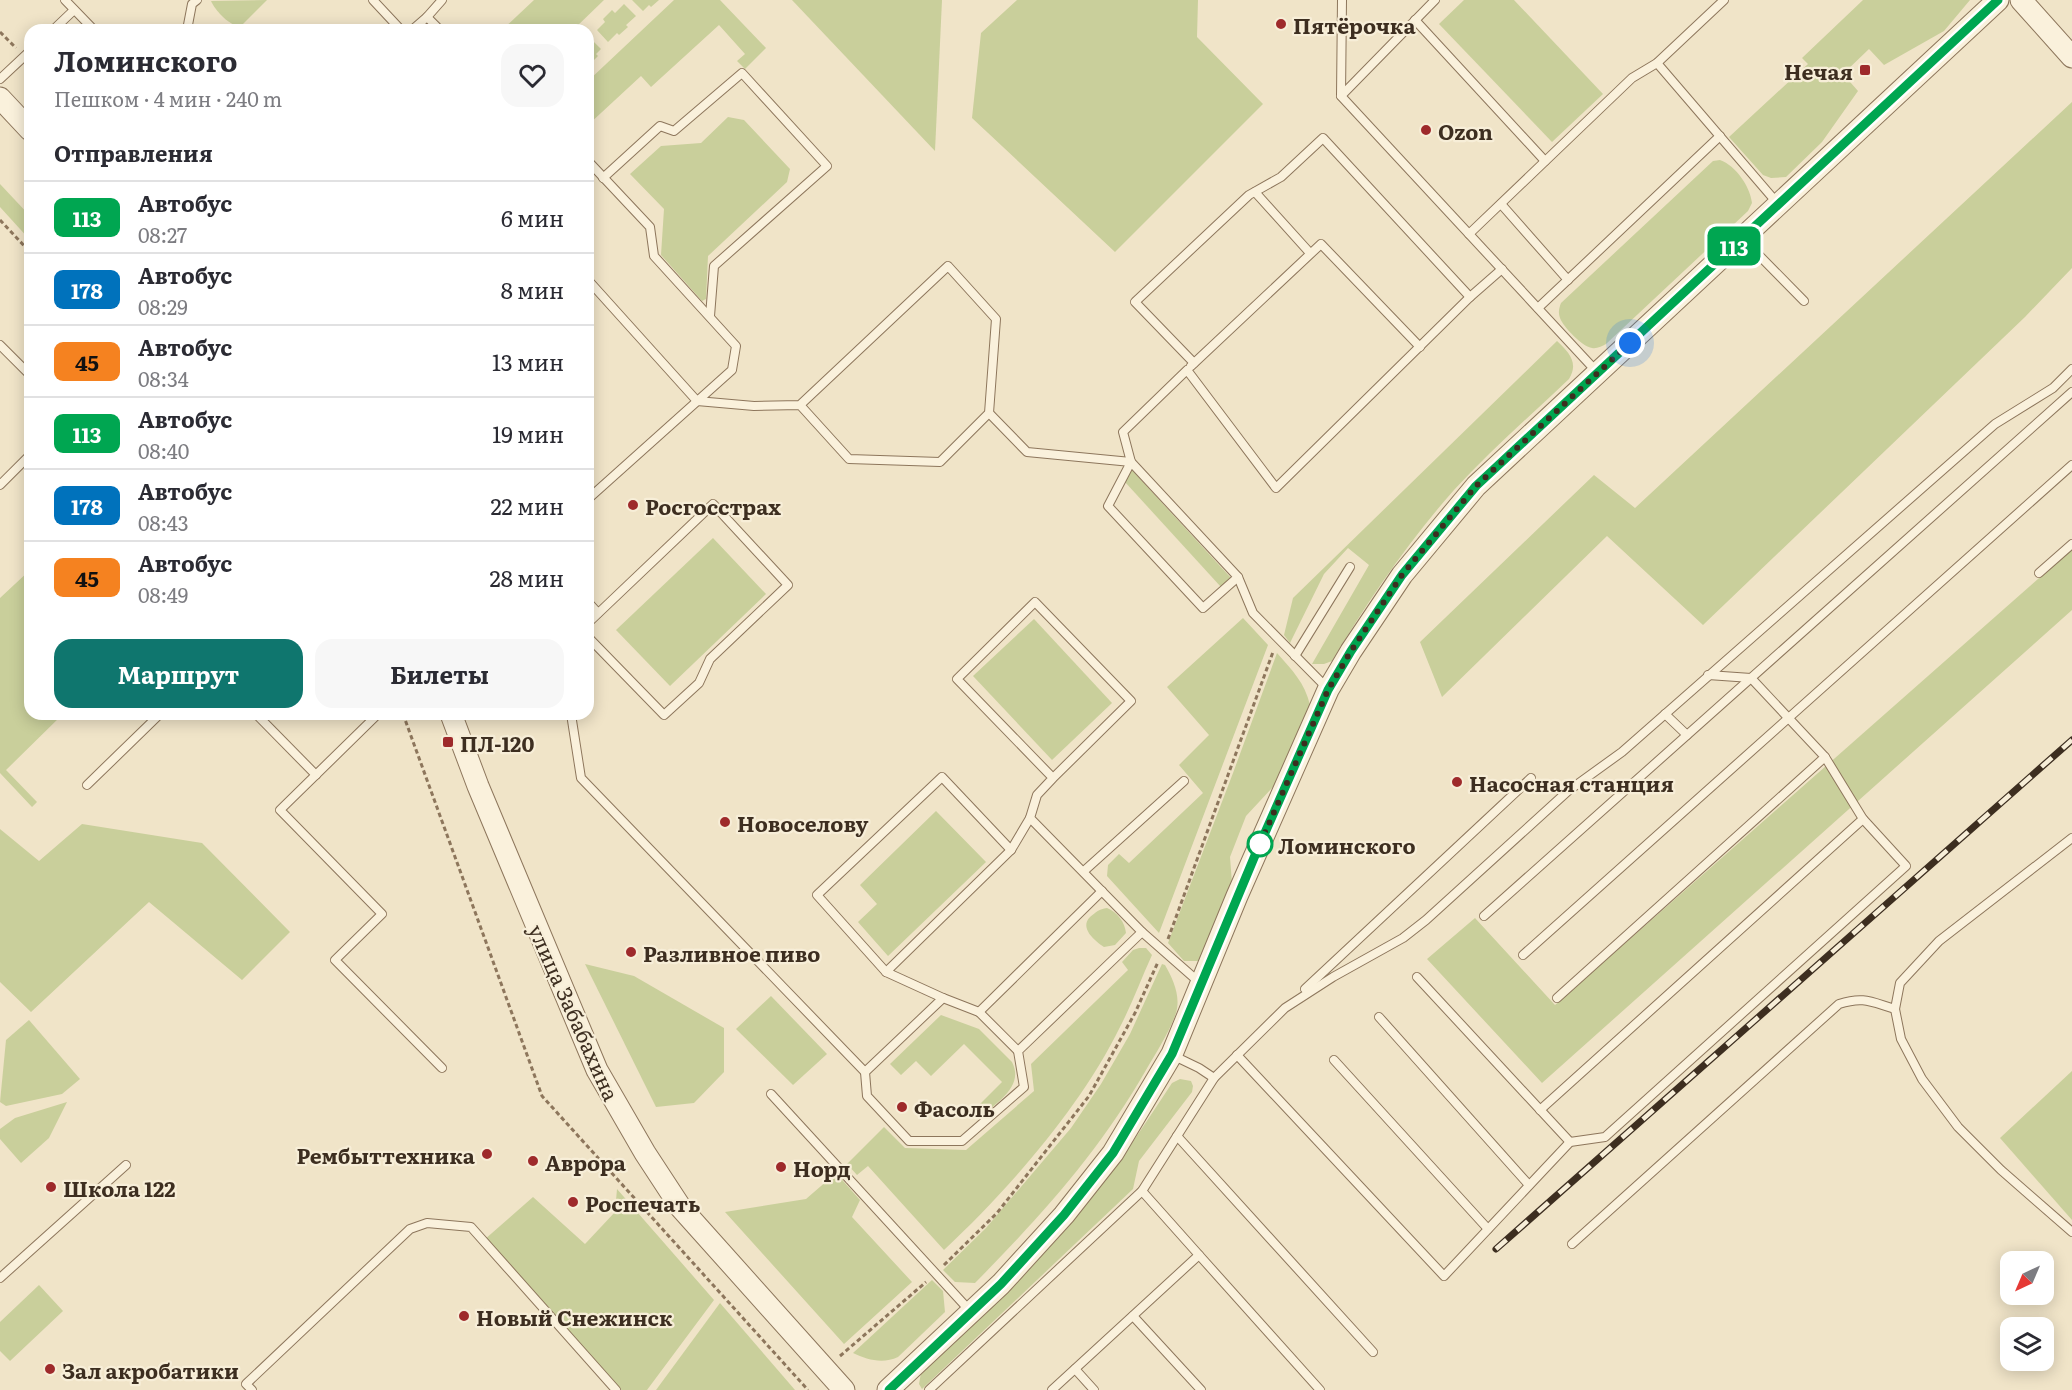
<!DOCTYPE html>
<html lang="ru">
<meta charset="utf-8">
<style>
body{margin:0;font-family:Literata,serif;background:#f7f7f7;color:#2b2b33;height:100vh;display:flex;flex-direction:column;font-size:22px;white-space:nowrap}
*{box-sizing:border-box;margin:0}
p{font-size:20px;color:#7c7c81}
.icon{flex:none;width:33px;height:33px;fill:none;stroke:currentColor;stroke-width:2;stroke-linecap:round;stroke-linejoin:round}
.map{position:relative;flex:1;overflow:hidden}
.details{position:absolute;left:24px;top:24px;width:570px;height:696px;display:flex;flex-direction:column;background:#fff;border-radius:18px;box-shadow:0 3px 15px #0003}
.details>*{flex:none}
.badge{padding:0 12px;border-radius:9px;font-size:21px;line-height:39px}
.needle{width:39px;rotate:224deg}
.tools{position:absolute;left:2000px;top:1251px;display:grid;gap:12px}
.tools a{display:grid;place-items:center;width:54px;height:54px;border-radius:12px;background:#fff;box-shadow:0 3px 15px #0003;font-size:30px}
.you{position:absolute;width:30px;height:30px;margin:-15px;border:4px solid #fff;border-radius:50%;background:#1a73e8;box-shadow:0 0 0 9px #1a73e833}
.map>.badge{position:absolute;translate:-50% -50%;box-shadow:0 0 0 3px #fff}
h2{padding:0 30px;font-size:22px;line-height:54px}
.round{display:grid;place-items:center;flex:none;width:63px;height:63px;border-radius:18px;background:#f7f7f7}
.headline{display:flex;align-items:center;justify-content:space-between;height:102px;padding:0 30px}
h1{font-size:28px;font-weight:700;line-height:45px}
.button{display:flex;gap:12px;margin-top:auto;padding:12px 30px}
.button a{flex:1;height:69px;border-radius:18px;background:#0f766e;color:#fff;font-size:24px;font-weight:700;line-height:69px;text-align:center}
.button a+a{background:#f7f7f7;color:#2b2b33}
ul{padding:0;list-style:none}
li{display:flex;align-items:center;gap:18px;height:72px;padding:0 30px;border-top:2px solid #e1e1e2}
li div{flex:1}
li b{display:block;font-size:22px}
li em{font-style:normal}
li .badge{min-width:66px;font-weight:700;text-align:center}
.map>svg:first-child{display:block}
</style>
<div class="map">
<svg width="2072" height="1390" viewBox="0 0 2072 1390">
<rect width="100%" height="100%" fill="#f0e4c8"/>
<g fill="#c9cf9b">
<path d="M267,0L242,25L237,26C227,23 215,10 211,1Z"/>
<polygon points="534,0 604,0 573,30 502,30"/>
<polygon points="632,0 659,0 651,7 649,5 643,11"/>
<polygon points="674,0 720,0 766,48 745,69 737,61 745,54 719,25 651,87 641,76 588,125 588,81"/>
<polygon points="792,0 942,0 935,151"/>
<polygon points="1017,0 1198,0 1197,37 1263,104 1115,252 972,118 981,33"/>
<polygon points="1464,0 1514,0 1603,94 1552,142 1439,24"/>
<polygon points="1863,0 1970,0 1944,31 1884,65 1869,49 1843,74 1858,91 1822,142 1786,177 1771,178 1763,175 1729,137 1808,64 1802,58"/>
<polygon points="624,4 636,16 626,25 628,27 619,35 617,33 608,42 597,30 605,22 603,19 612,10 615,13"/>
<polygon points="588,36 601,49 596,54 598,56 589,65"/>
<polygon points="2072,102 2072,268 2025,317 1703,625 1607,536 1442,697 1420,642 1594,475 1635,508"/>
<polygon points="728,117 744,120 790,169 787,182 708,256 706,299 702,301 661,255 664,209 630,174 661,146 701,143"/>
<path d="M1720,160C1736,166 1750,186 1752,203L1748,211L1606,344C1602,346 1597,349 1592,348C1583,347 1563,327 1560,318C1558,313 1559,308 1561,303L1713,161Z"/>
<polygon points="0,184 30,216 30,240 0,207"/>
<path d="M1557,341C1569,352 1579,363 1569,379C1531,415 1490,451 1454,490C1407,543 1368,601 1332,661L1324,664H1312L1369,565L1348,548L1324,574L1290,643L1284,635L1293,598Z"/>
<polygon points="1131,469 1231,578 1221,587 1125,482"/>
<polygon points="713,538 766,594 670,686 616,630"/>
<polygon points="2072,549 2072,610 1542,1083 1427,959 1475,918 1555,1005"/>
<polygon points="30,570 30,714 63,714 6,770 37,802 32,807 0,773 0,598"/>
<polygon points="1243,618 1268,645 1159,933 1107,876 1108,865 1119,854 1129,863 1203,793 1179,765 1209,735 1167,687"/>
<polygon points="1034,619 1112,703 1052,760 973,676"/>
<path d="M1277,653C1292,670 1305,683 1310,705L1273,787L1246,816L1230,857L1232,883L1200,961H1184L1168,943L1233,773Z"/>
<polygon points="936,811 986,862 888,956 858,922 877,904 860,885"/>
<polygon points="82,824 202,843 290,932 242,980 149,902 31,1012 0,982 0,829 39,861"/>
<path d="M1107,908C1117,912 1125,922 1126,933L1115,945L1104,947C1095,941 1079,928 1090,917C1096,912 1099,909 1107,908Z"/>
<path d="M1139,948H1146L1152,955C1141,979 1132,1004 1120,1027C1081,1107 1009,1189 944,1250L868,1166L857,1175L847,1164L884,1127L905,1148L966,1150L1034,1091L1031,1064L1128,970L1122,962L1133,950Z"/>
<polygon points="585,964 634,976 724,1028 724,1072 694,1103 656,1107"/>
<path d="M1162,964L1165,965C1173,979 1181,996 1176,1013C1170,1031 1156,1053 1146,1070C1099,1152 1041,1216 975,1283L955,1282L943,1270L986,1228L1071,1128L1101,1084L1130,1034Z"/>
<polygon points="771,996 827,1054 793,1085 736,1029"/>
<path d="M941,1015L979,1029L1012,1062C1025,1087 995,1104 979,1118L970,1114L1002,1082L964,1044L931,1076L916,1061L901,1075L890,1064Z"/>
<polygon points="29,1020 80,1079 62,1094 6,1106 0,1102 6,1040"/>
<polygon points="2072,1071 2072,1220 2000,1138"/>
<path d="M1180,1079L1191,1081L1193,1086L1192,1092L1139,1161L1133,1189L922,1389L919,1384L921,1373C976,1320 1033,1268 1082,1210C1115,1170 1143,1127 1172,1083Z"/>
<polygon points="67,1102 49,1138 21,1163 0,1139 0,1129 15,1118"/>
<polygon points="836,1173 860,1200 852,1217 912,1282 844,1344 725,1212 806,1199"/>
<polygon points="617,1189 714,1300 647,1390 619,1390 484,1240 533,1197 585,1244 615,1212"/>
<path d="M932,1280L943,1291L945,1312L898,1357C883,1364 867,1360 853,1353Z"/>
<polygon points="39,1285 63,1311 10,1361 0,1351 0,1322"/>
<polygon points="720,1303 795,1390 656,1390"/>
</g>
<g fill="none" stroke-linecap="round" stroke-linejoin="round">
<defs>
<g id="service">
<polyline points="65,0 94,30"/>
<polyline points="373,0 401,30"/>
<polyline points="1342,0 1341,96 1597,372"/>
<polyline points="427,17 442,0"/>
<polyline points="1415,20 1545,161"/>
<polyline points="53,30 74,10"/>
<polyline points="187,30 192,4 197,0"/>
<polyline points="412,30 427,17 440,30"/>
<polyline points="1657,63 1778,204"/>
<polyline points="0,79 30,51"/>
<polyline points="1341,96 1435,0"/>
<polyline points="588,161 650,227 654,256 736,346 732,370 588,499"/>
<polyline points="603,178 660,126 674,131 742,73 827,166 714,266 710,316"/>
<polyline points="1255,192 1310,253"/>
<polyline points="1501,204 1568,280"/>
<polyline points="1469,234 1632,78 1657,63 1724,0"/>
<polyline points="1743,239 1804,301"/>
<polyline points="588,280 697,401 754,406 800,405 948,266 996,319 989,413 940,462 849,459 800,405"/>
<polyline points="1538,308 1720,136"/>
<polyline points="0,345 30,375"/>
<polyline points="1194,363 1135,302 1249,195 1281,177 1323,138 1470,297"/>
<polyline points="1191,366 1321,244 1420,347"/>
<polyline points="989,413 1027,452 1131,462 1108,506 1203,608 1238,577"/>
<polyline points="0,485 30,455"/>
<polyline points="2039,573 2072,544"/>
<polyline points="588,602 598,613"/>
<polyline points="588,623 713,504 788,585 710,659 699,683 664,715 588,637"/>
<polyline points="1295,656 1350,567"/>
<polyline points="1328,689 1253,613 1238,577 1131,462 1123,432 1187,370 1276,488 1470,297 1502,269"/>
<polyline points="256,714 316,775"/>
<polyline points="378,714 280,810 382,914 335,960 442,1068"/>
<polyline points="571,714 581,778 865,1072"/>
<polyline points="1665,714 1687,735"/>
<polyline points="1053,778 1131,701 1035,602 957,679 1053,778 1037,795 1030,818 1142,932 1200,983"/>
<polyline points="87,785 160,714"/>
<polyline points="2072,838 1939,941 1900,983 1895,1009 1901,1039 1922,1079 1958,1127 2001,1170 2072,1232"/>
<polyline points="1084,871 1184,781"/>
<polyline points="1102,891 979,1012 943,998 865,1072 867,1096 909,1141 962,1141 1024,1087 1018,1051 1142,932"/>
<polyline points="1484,916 2072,392"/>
<polyline points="1523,955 2072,465"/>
<polyline points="886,972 817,895 942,777 1011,850"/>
<polyline points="1417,977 1570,1142"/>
<polyline points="1305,989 1531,778"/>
<polyline points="943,998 886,972 1011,850 1030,818"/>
<polyline points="1557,998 1825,757 1751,678 1708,675"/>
<polyline points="979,1012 1018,1051"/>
<polyline points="1379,1017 1529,1185"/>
<polyline points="1172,1055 1199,1068 1214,1078"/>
<polyline points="1237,1055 1444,1276 1570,1142 1605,1137 1906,866 1863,819 1825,757"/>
<polyline points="1334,1060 1488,1229"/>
<polyline points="771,1094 971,1312"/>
<polyline points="1540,1110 1863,819"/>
<polyline points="1177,1136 1373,1352"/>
<path d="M1572,1244L1839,1004C1864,996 1871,1002 1895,1009"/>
<polyline points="1199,1255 1320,1390"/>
<polyline points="0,1278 126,1165"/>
<polyline points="1133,1316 1201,1390"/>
<polyline points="1075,1369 1094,1390"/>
<polyline points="252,1390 246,1384 410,1229 427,1223 471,1227 616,1390"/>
<polyline points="929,1390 1142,1191 1214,1078 1285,1008 1333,977 1403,938 1426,920 1568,791 1622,752 1995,424 2053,388 2072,369"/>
<polyline points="1052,1390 1199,1255 1142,1191"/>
</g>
<g id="tertiary">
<polyline points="2021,0 2072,57"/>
<polyline points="0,98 30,130"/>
<polyline points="451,714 478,786 597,1070 645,1153 681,1208 844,1390"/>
<polyline points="888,1390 1001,1284 1064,1215 1113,1153 1172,1054 1237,896 1328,690 1351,651 1402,575 1476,486 1998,0"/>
</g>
</defs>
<use href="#service" stroke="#8d765c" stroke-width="10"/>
<use href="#tertiary" stroke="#8d765c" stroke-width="23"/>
<g stroke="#8d765c" stroke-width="3" stroke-dasharray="4.5 3" stroke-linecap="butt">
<polyline points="0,32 16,48"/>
<polyline points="0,220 30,252"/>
<polyline points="403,714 542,1096 808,1390"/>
<polyline points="1168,939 1273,652"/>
<polyline points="944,1265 997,1213 1089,1096 1135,1013 1158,962"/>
<polyline points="840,1356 926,1282"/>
</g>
<use href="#service" stroke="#faf1dc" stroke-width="8"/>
<use href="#tertiary" stroke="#faf1dc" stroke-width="21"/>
<defs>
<polyline id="rail" points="1496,1249 2072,740"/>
</defs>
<use href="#rail" stroke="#3d2e20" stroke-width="7"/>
<use href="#rail" stroke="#f7eed8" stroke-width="4.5" stroke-dasharray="14" stroke-linecap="butt"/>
</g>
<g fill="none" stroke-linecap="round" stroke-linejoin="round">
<defs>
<polyline id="line" points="889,1390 1001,1284 1064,1215 1113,1153 1172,1054 1256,853 1328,690 1351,651 1402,575 1476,486 1998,0"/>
</defs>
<use href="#line" stroke="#fff" stroke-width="14"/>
<use href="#line" stroke="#00a651" stroke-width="9"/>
<polyline stroke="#3d2e20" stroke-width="6" stroke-dasharray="0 10.8" points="1260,844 1256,853 1328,690 1351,651 1402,575 1476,486 1630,343"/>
</g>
<g fill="#9e2a2b" stroke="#f7eed8" stroke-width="2">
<circle cx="1281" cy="24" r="6"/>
<rect x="1859" y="64" width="12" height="12" rx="3"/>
<circle cx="1426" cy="130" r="6"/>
<circle cx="633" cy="505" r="6"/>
<rect x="442" y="736" width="12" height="12" rx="3"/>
<circle cx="1457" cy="782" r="6"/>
<circle cx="725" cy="822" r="6"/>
<circle cx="631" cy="952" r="6"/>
<circle cx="902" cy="1107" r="6"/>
<circle cx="487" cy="1154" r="6"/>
<circle cx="533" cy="1161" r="6"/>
<circle cx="781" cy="1167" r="6"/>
<circle cx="51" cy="1187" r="6"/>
<circle cx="573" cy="1202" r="6"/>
<circle cx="464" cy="1316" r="6"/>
<circle cx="50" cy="1369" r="6"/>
</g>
<circle fill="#fff" stroke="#00a651" stroke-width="3" cx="1260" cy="844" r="12"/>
<g text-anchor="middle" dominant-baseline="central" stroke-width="4.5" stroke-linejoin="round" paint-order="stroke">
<g font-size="21" font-weight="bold" fill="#3d2e20" stroke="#f7eed8" text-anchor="start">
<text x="1293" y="24">Пятёрочка</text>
<text x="1853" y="70" text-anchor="end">Нечая</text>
<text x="1438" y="130">Ozon</text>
<text x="645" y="505">Росгосстрах</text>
<text x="460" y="742">ПЛ-120</text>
<text x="1469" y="782">Насосная станция</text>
<text x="737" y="822">Новоселову</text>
<text x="643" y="952">Разливное пиво</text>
<text x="914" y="1107">Фасоль</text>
<text x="475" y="1154" text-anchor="end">Рембыттехника</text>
<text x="545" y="1161">Аврора</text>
<text x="793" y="1167">Норд</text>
<text x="63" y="1187">Школа 122</text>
<text x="585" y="1202">Роспечать</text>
<text x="476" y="1316">Новый Снежинск</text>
<text x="62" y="1369">Зал акробатики</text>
</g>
<g font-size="21" font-weight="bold" fill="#3d2e20" stroke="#f7eed8" text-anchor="start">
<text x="1278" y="844">Ломинского</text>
</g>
<g font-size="21" fill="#3d2e20" stroke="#f7eed8">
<text transform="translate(575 1012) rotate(66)">улица Забабахина</text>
</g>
</g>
</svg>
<div class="tools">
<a><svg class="needle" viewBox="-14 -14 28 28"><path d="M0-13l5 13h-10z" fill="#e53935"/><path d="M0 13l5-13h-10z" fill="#7c7c81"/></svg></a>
<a><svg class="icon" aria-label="layers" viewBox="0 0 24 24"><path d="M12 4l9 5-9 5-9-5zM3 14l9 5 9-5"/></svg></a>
</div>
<div class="you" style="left:1630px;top:343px"></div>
<b class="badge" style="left:1734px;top:246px;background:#00a651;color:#fff">113</b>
<section class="details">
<div class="headline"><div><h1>Ломинского</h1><p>Пешком · 4 мин · 240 m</p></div><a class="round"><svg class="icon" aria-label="heart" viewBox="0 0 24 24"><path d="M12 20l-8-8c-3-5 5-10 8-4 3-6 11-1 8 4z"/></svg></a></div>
<h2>Отправления</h2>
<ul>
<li><span class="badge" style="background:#00a651;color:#fff">113</span><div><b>Автобус</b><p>08:27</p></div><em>6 мин</em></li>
<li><span class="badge" style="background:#0072bc;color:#fff">178</span><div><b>Автобус</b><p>08:29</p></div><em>8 мин</em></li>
<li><span class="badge" style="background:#f58220;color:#111">45</span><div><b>Автобус</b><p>08:34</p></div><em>13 мин</em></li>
<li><span class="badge" style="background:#00a651;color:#fff">113</span><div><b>Автобус</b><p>08:40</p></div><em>19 мин</em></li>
<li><span class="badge" style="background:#0072bc;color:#fff">178</span><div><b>Автобус</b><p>08:43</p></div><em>22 мин</em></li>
<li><span class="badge" style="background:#f58220;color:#111">45</span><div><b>Автобус</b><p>08:49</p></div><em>28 мин</em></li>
</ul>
<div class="button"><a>Маршрут</a><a>Билеты</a></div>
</section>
</div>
